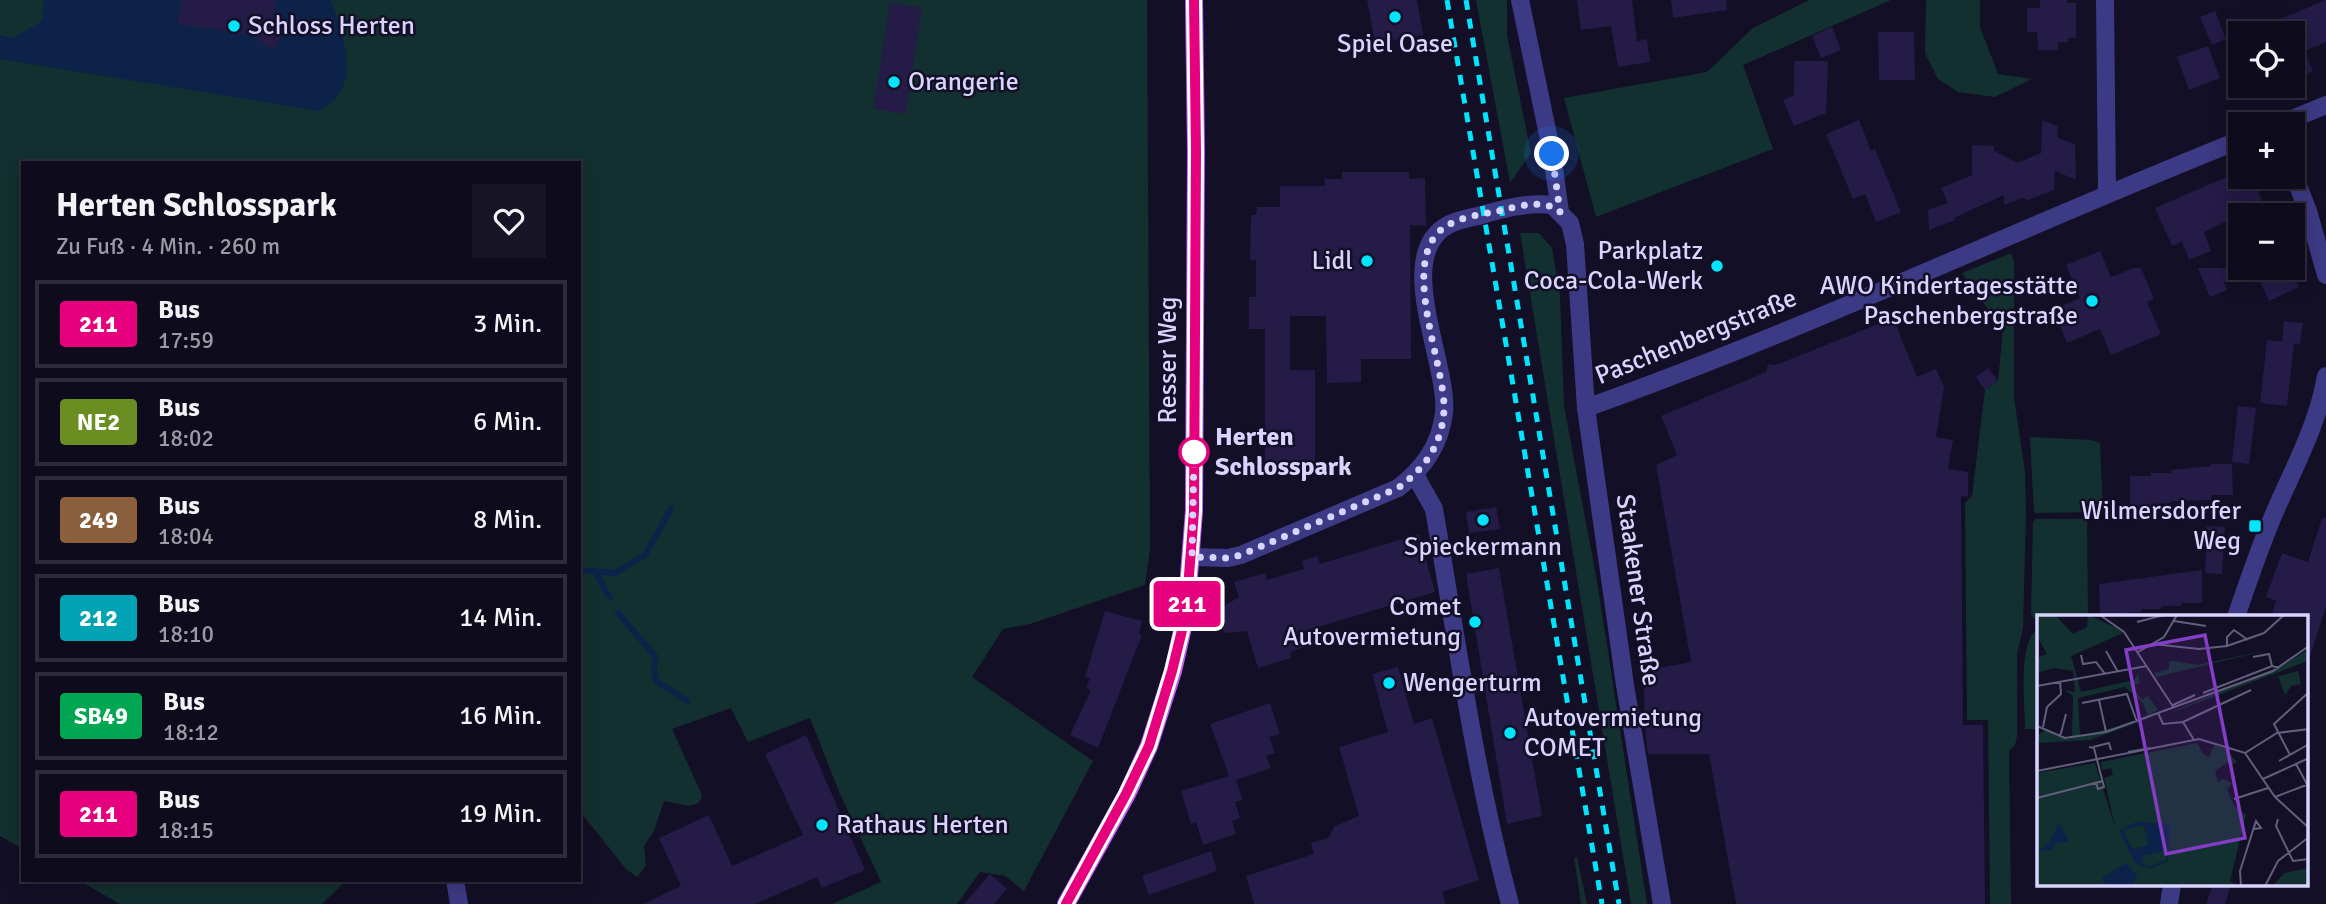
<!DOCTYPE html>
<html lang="de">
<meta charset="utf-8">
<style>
body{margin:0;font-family:Signika,sans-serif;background:#171425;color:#f1f3f6;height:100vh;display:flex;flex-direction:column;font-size:26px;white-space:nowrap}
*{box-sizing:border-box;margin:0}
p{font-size:23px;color:#9b9ba3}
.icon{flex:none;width:38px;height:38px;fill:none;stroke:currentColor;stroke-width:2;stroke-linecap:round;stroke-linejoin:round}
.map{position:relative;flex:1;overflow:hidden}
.side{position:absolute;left:21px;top:161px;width:560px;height:721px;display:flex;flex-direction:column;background:#0e0b1c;border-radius:0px;box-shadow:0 4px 18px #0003,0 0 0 2px #2e2b3b}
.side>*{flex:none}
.badge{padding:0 14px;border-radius:5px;font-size:24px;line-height:46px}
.fabs{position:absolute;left:2228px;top:21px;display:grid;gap:14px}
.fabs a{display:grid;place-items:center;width:77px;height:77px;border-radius:0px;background:#0e0b1c;box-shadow:0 4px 18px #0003,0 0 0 2px #2e2b3b;font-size:35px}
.you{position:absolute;width:35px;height:35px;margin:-18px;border:5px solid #fff;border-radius:50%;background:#1a73e8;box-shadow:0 0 0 10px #1a73e833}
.map>.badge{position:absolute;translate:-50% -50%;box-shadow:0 0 0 4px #fff}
.round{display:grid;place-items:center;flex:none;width:74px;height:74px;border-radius:0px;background:#171425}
.head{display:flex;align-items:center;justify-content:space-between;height:119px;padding:0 35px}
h1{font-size:33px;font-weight:800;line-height:52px}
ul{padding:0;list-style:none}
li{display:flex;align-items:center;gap:21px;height:88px;margin:0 14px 10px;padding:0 21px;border:4px solid #2e2b3b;border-radius:0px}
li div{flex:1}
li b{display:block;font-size:26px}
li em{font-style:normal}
li .badge{min-width:77px;font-weight:700;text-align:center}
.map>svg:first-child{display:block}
</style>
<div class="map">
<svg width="2326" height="904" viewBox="0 0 2326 904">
<rect width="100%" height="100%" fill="#130f26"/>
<g fill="#12302f">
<polygon points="0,0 1147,0 1150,549 1145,585 1030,624 1003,629 972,677 1093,761 1024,891 1005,876 980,872 957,904 832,904 881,882 840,794 810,718 748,742 731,708 672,729 702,795 699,803 689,806 664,801 654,831 644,846 646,866 637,877 626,869 582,814 579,814 579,163 23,163 23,849 0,836"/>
<polygon points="1476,0 1507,0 1507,35 1531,153 1510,183"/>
<polygon points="1809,0 1891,0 1743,65 1773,149 1596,217 1564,98 1707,72 1753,28"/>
<polygon points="1926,0 1980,0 1980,27 1998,74 2032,79 1995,97 1958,92 1938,79 1925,53"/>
<polygon points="1520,233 1539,233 1552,248 1560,296 1564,406 1598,587 1647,904 1631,904"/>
<polygon points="2009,254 2012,255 2014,263 2014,397 2025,472 2026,514 2023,628 2017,654 2017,736 2015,745 2009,751 2011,904 1990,904 1988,720 1967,720 1965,503 1972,496 1985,390 1998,381 2003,330 1962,273"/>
<polygon points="2030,437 2091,440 2100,443 2103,512 2034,513"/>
<polygon points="2036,519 2087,519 2088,617 2039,617 2039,622 2035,620 2031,614 2033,522"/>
<path d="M2039,627V729H2025C2025,704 2017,642 2039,627Z"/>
<polygon points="1577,857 1587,904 1581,904 1574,858"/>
<polygon points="78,880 347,880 322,904 120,904"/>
</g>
<path fill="#0c2248" d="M44,0H181L177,24L259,36L262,44L271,48L276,47L281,39V33L272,22L276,0H331C340,26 356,67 340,93C336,100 325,106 319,111L0,59V35L13,38L42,21Z"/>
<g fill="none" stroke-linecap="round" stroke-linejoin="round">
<g stroke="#0c2248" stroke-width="6">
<polyline points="579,570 615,573 645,555 671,509"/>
<polyline points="597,573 604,589 610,597"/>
<polyline points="618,613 655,656 654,671 656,681 687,701"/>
</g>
</g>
<g fill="#241b47">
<polygon points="181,0 276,0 272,22 281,33 281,39 276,47 271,48 261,44 257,36 177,24"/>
<polygon points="1367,0 1417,0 1423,35 1375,43"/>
<polygon points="1577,0 1632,0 1637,41 1647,39 1650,62 1618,67 1611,26 1581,30"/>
<polygon points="1671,0 1726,0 1727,10 1673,18"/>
<polygon points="2040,0 2067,0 2067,3 2076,3 2076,38 2068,38 2068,42 2058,42 2058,50 2038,50 2037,32 2027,32 2027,8 2040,8"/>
<polygon points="2326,0 2326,42 2305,51 2313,71 2292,80 2292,33 2247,33"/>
<polygon points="890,3 922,8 906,114 873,109"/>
<polygon points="2215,11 2226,39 2212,45 2200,17"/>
<polygon points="1832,27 1841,50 1821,58 1812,36"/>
<polygon points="1878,32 1914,32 1915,80 1879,80"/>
<polygon points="2208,46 2220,78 2189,90 2177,57"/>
<polygon points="1794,61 1828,61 1826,113 1794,126 1783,100 1794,95"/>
<polygon points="1859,120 1871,151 1875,149 1901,212 1876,222 1865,194 1853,199 1826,134"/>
<polygon points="2042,120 2057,126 2058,138 2075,144 2076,180 2055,171 2054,190 2028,200 2022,198 2004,205 2004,195 1954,218 1955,220 1929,230 1928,210 1948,203 1941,188 1972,175 1972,145 1994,146 1994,151 2017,163 2041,153"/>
<polygon points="2240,171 2240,177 2252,177 2262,200 2240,210 2240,215 2204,232 2211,251 2189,260 2182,241 2172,246 2155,208"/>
<polygon points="1342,172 1409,172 1409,179 1425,178 1426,226 1410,225 1411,359 1361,359 1361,382 1327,383 1326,316 1290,316 1290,370 1315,370 1315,474 1265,474 1265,329 1249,329 1249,297 1256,297 1256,260 1250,260 1251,215 1256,215 1257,207 1280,207 1280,186 1325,186 1324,179 1342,179"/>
<polygon points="2100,251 2111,277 2134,268 2141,268 2154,299 2147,302 2161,334 2111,355 2100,329 2067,343 2053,310 2080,298 2066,265"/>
<polygon points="2198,268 2291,268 2299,287 2269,301 2255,270 2224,282 2227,290 2210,297"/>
<polygon points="1893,318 1917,377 1936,369 1944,387 1936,437 1953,440 1948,469 1968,472 1968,497 1961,496 1963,725 1983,725 1985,904 1736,904 1709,754 1648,754 1646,741 1643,671 1691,662 1656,465 1677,455 1661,416 1766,372 1768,364 1776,365"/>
<polygon points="2284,321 2303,323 2300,344 2282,342"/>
<polygon points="2267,340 2294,343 2287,406 2260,403"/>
<polygon points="1988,368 1998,381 1985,390 1976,377"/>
<polygon points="2238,406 2256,408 2249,464 2232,462"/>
<polygon points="2211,464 2232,464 2233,495 2211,495 2211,500 2171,501 2171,503 2152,504 2151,507 2130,507 2130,476 2151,476 2151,473 2171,473 2171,470 2211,466"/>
<polygon points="1496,507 1500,529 1469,533 1466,512"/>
<polygon points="2322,518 2326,518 2326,607 2310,656 2307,656 2307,617 2271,617 2276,601 2266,597 2282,553 2308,562"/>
<polygon points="2207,526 2225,527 2222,574 2205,573"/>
<polygon points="1419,534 1435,592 1301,632 1305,647 1290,652 1291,658 1258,668 1247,631 1224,633 1217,610 1239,597 1234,582 1265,573 1267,580 1304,569 1302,561 1317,556 1320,564"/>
<polygon points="1499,568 1542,816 1507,824 1466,574"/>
<polygon points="2202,570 2202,603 2181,603 2181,606 2161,606 2161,609 2141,609 2141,612 2100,615 2099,584"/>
<polygon points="1105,611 1142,621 1139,634 1142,635 1098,748 1070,735 1091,690 1086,688 1090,678 1085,677"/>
<polygon points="1398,667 1414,724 1432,718 1479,880 1442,892 1446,904 1254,904 1246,876 1314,854 1311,843 1328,838 1335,826 1359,816 1339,747 1388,732 1372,674"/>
<polygon points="1270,703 1280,734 1269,737 1275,753 1266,756 1271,768 1236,780 1243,800 1235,802 1240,818 1232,821 1236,834 1203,845 1196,822 1191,824 1181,791 1229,776 1210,724"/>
<polygon points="806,735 865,870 822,888 817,877 755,904 643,904 681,886 659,838 709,815 732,866 803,835 765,754"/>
<polygon points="1211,851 1217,871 1149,895 1142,876"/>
<polygon points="990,874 1007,889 994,904 964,904"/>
<polygon points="2213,885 2231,885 2225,904 2206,904"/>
</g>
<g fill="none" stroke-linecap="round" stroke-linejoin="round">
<g stroke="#3d3a85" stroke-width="18">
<polyline points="1520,0 1552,154 1560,212"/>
<polyline points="2105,0 2107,193"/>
<polyline points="2280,124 2326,105"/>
<polyline points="2292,171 2308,211 2326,275"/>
<path d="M1586,408C1808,329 2021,227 2240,140"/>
<path d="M1415,475L1434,509C1457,641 1475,774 1510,904"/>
<path d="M1192,557L1228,558L1241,555L1398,488C1424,468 1440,445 1444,413C1449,364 1392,255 1448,225C1457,220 1469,218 1478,216C1502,209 1527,202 1552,205L1570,223L1575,244L1586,408L1625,685L1662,904"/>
<path d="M2236,617C2247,585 2258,552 2271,521C2291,472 2317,429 2326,376"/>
<polyline points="455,880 459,904"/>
<polyline points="2169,904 2172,885"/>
</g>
<polyline stroke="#c25bff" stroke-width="18" points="1066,904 1127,794 1149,746 1173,671 1186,614 1194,511 1196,151 1194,0"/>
<g stroke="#00e5ff" stroke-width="5" stroke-dasharray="10 9" stroke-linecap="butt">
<polyline points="1447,0 1602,904"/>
<polyline points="1466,0 1619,904"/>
</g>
</g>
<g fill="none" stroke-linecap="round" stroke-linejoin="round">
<defs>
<polyline id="line" points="1066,904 1126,794 1149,746 1172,671 1186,614 1194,511 1196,151 1194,0"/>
</defs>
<use href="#line" stroke="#fff" stroke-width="16"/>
<use href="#line" stroke="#e6007e" stroke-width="10"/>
<path stroke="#d9d4ff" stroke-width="7" stroke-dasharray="0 12.6" d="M1194,452L1192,557L1228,558L1241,555L1398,488C1414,476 1428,462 1436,444C1441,433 1444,419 1444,407C1444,361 1396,254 1448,225C1462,217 1483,214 1499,211C1519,206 1543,198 1560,212L1552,154"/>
</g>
<g fill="#00e5ff" stroke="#130f26" stroke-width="2.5">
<circle cx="1395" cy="17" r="7"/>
<circle cx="234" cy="26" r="7"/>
<circle cx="894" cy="82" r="7"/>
<circle cx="1367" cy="261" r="7"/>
<circle cx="1717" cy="266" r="7"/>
<circle cx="2092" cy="301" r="7"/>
<circle cx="1483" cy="520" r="7"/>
<rect x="2248" y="519" width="14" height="14" rx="3.5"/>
<circle cx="1475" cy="622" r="7"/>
<circle cx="1389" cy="683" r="7"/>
<circle cx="1510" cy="733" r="7"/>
<circle cx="822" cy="825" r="7"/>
</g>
<circle fill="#fff" stroke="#e6007e" stroke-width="3.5" cx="1194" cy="452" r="14"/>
<g text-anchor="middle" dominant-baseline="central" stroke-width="5" stroke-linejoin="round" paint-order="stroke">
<g font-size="26" fill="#d9d4ff" stroke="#130f26" text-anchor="start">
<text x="248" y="26">Schloss Herten</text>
<text x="1395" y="44" text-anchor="middle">Spiel Oase</text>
<text x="908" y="82">Orangerie</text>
<text x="1703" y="251" text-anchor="end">Parkplatz<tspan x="1703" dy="30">Coca-Cola-Werk</tspan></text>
<text x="1353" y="261" text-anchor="end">Lidl</text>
<text x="2078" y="286" text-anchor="end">AWO Kindertagesstätte<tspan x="2078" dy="30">Paschenbergstraße</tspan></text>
<text x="2241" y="511" text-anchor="end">Wilmersdorfer<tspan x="2241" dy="30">Weg</tspan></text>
<text x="1483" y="547" text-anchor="middle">Spieckermann</text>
<text x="1461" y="607" text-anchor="end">Comet<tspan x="1461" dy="30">Autovermietung</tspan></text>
<text x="1403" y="683">Wengerturm</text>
<text x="1524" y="718">Autovermietung<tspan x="1524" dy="30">COMET</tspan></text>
<text x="836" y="825">Rathaus Herten</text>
</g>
<g font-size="26" fill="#d9d4ff" stroke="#130f26">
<text transform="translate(1696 337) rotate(-22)">Paschenbergstraße</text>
<text transform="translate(1168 360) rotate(-90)">Resser Weg</text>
<text transform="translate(1638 590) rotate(82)">Staakener Straße</text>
</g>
<g font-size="26" font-weight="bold" fill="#d9d4ff" stroke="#130f26" text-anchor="start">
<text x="1215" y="437">Herten<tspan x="1215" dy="30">Schlosspark</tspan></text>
</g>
</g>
<g transform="translate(2037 615)">
<rect width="271" height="271" fill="#130f26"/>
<path d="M0,0H18L36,19L50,12L51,0L80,13L86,18L34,41L44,77L97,65L101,59L103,68L95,71L105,85L111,81L121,95L111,100L106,88L88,72L41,83L43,121L35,122L36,81L27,75L38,77L36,56L17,53L0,58V43L10,39L0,21V10L5,7L0,9ZM232,35L119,62L117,58L132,54V47L138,46L160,50ZM269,36L271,46L123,102L250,48ZM261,56L264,69L254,71L248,80L241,61L177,86L242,61ZM116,102L53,125L0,128V121L8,115L32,124ZM160,128L167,140L172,142L177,130L189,134L200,147L194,151L191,147L178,156L181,167L186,164L195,168L190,174L197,191L209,200L193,266L202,271H0V158L58,148L78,212L67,163L76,160L74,153L65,155L64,147ZM271,253V271H236L247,258Z" fill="#12302f"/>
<path d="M99,207L133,209L131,246L113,254L98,248L82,216ZM102,210L107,212L111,230L95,234L87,216ZM130,235L129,245L113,251L105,249L107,241ZM22,208L32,226L18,229L15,235L1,236L13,226ZM89,248L101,262L94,271H69L65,263Z" fill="#0c2248" fill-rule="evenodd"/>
<path fill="none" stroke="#625e7d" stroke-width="2" d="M63,0L87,17L137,93M137,6L169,11M100,7L127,0M116,29L162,34L190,31L227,18L247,0M190,31V22L197,15L211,25M69,36L81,57M101,37L127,22L140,0M44,40L46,49L59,47L68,59M216,42L232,39L235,51M0,71L110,51M166,78L235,51L242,53M62,85L69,117M45,88L90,79L100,107M136,90L158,80M121,98L126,109L146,107L157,125M146,107L214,75M0,111L28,123L69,117L236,56L272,31M6,112L10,92L24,79L23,66M23,122L29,99M52,132L57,133L67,172L61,174L59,168M56,132L72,128L74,135M91,137L114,133M208,138L238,182L272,213M253,140L237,109L272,77M242,146L272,129M259,149L271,171M0,156L162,124L208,138L240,118L272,114M226,164L272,143M238,182L272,169M0,183L66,166M197,184L231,173M241,204L239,211L256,246L272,244M204,271L203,256L219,206L224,213L217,214M228,271L241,246L272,222"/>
<path fill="#843dc5" fill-opacity="0.15" stroke="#843dc5" stroke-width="3.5" d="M168,20L208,223L129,239L89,35Z"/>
<rect width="271" height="271" fill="none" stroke="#d9d4ff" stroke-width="3.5"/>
</g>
</svg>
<div class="fabs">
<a><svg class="icon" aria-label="locate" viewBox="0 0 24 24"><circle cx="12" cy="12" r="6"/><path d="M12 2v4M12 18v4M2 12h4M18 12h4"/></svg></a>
<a>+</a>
<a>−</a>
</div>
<div class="you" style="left:1552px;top:154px"></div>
<b class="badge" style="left:1187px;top:604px;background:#e6007e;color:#fff">211</b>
<section class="side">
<div class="head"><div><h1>Herten Schlosspark</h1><p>Zu Fuß · 4 Min. · 260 m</p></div><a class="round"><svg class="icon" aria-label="heart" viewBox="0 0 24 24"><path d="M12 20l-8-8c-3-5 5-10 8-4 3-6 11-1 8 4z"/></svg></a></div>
<ul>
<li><span class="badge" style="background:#e6007e;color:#fff">211</span><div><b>Bus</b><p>17:59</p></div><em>3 Min.</em></li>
<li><span class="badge" style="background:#6b8e23;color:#fff">NE2</span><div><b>Bus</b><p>18:02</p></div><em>6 Min.</em></li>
<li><span class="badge" style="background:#8b5e3c;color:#fff">249</span><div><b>Bus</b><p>18:04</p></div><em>8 Min.</em></li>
<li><span class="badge" style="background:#00a3b4;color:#fff">212</span><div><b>Bus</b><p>18:10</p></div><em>14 Min.</em></li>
<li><span class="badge" style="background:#00a651;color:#fff">SB49</span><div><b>Bus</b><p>18:12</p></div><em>16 Min.</em></li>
<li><span class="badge" style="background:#e6007e;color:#fff">211</span><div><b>Bus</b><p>18:15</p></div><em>19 Min.</em></li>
</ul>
</section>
</div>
